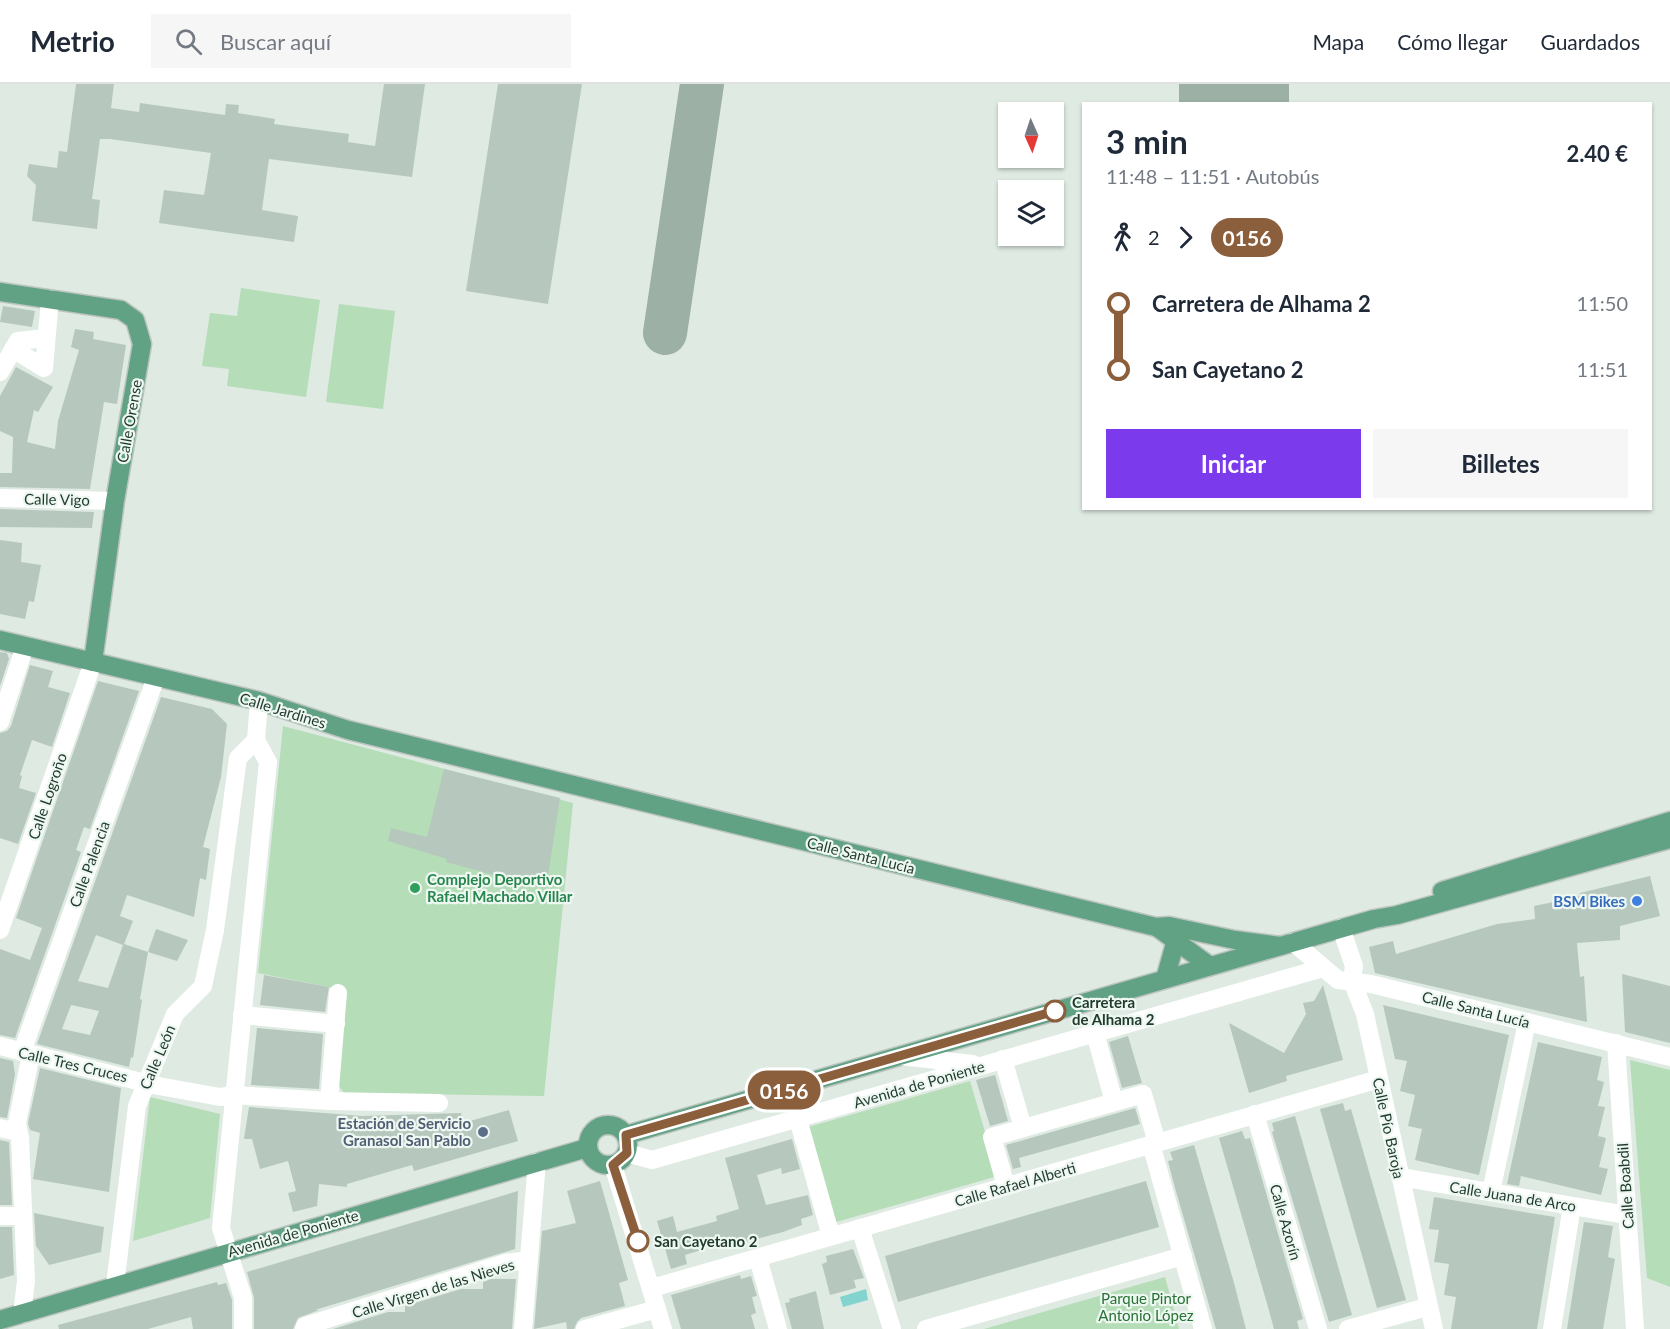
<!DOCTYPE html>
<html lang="es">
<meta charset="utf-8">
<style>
body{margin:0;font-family:Lato,sans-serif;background:#f6f6f7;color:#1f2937;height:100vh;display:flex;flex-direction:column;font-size:22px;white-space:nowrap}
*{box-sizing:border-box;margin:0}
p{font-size:20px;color:#747a83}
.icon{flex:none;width:33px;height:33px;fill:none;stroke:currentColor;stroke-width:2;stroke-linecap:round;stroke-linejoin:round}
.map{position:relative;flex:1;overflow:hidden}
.sheet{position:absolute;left:1082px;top:18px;width:570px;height:408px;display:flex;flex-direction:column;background:#fff;border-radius:0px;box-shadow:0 2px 4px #0004}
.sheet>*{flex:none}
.badge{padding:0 12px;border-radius:20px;font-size:21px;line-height:39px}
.needle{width:39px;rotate:177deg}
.controls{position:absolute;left:998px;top:18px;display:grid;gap:12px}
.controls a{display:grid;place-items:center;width:66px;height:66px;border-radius:0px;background:#fff;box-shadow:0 2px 4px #0004;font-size:30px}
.map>.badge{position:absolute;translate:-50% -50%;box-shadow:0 0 0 3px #fff}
.legs{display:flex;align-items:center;gap:9px;height:66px;padding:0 24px;font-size:20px}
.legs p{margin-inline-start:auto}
.summary{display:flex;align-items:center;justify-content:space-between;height:102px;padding:0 24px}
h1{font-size:33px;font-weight:700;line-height:45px}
.cta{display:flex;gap:12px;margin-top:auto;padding:12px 24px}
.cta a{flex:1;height:69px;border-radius:0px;background:#7c3aed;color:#fff;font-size:24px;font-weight:700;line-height:69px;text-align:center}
.cta a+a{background:#f6f6f7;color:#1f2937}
ul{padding:0 24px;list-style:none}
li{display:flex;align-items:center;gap:21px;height:66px;font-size:22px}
li i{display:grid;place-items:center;width:9px;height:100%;margin:0 8px;background:currentColor}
li i::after{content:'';width:15px;height:15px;margin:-8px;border:4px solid;border-radius:50%;background:#fff}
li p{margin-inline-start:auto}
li:first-child i{background:linear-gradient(#0000 50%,currentColor 0)}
li:last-child i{background:linear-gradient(currentColor 50%,#0000 0)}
header{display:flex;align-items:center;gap:36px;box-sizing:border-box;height:84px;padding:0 30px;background:#fff;border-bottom:2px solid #e0e1e3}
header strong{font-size:28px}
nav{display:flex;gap:33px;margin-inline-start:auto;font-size:21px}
.search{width:420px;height:54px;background:#f6f6f7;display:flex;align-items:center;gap:15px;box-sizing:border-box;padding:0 21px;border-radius:0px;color:#747a83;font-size:22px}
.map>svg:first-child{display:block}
</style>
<header>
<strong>Metrio</strong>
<div class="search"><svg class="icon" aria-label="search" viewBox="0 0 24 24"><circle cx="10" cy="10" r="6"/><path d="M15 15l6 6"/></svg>Buscar aquí</div>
<nav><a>Mapa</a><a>Cómo llegar</a><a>Guardados</a></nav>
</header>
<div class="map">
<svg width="1670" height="1245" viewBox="0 0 1670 1245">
<rect width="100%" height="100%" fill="#deeae2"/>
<g fill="#b5ddb7">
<polygon points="241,204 320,216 306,313 227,302 229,285 202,282 210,229 237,232"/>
<polygon points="339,220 395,227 383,325 326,318"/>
<polygon points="283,642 573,719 544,1012 344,1009 336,998 344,906 258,889"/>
<polygon points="1630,976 1670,986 1670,1203 1647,1194"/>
<polygon points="970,997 998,1092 836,1138 808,1043"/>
<polygon points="150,1013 220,1030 210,1134 133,1157"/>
<polygon points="1165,1193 1179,1245 984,1245"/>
</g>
<polygon fill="#83d3ce" points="866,1205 868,1216 843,1223 840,1213"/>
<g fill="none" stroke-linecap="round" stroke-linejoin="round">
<polyline stroke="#9cb0a5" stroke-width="44" points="665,249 702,0"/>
<polyline stroke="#9cb0a5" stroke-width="110" points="1234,0 1234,20"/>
</g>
<g fill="#b6c8bd" fill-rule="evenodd">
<polygon points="76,0 114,0 111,24 139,28 140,19 225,31 226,20 239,21 238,29 275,35 274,40 349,50 348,58 375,62 384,0 425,0 412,93 269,75 262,126 298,132 294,158 159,139 164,106 204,111 211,69 110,55 100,55 92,115 100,116 97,145 32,137 36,101 27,92 29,80 57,84 59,67 67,68"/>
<polygon points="498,0 582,0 548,220 466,207"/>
<polygon points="3,222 35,227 32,243 0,238"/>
<polygon points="75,245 94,248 93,255 126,261 117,320 104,318 90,405 0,403 0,389 12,389 13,353 0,347 0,312 16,283 53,303 38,328 34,326 27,358 55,365 58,337 79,266 71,263"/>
<polygon points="0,425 94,428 92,444 0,443"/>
<polygon points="0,456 22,459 21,478 41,481 34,518 29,517 25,535 0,530"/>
<polygon points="0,568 7,569 9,575 0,602"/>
<polygon points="30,581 53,587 48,603 70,609 52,663 32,656 20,691 22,692 19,704 36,709 18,760 0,754 0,649 7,647 11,642"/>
<polygon points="98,597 139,607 90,745 84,743 76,766 81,768 15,954 0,951 0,865 30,876 42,844 16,834"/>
<path d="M161,613L212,625L227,640L221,693L203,763L210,765L206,796L200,794L194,833L127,811L120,832L133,837L124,860L148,868L140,915L142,916L133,974L131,973L129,983L37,960ZM96,851L123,861L108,904L78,897ZM71,921L99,927L90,951L62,945Z"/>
<polygon points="444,685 560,714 546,805 446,778 447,775 388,757 391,744 427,753"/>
<polygon points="1650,792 1660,832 1620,842 1620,856 1577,859 1580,893 1584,892 1587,938 1375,889 1369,863 1393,857 1396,870 1497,840 1535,835 1534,822 1568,815 1568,813 1581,812 1580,809"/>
<polygon points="156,845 188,856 177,877 148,868"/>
<polygon points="1622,890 1670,902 1670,959 1625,948"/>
<polygon points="264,891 329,903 325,928 260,921"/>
<polygon points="1323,901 1343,976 1286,992 1287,997 1249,1009 1229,939 1284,969 1306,930 1303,919 1314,917"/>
<polygon points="1383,921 1509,951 1479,1091 1415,1076 1422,1045 1408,1042 1415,1011 1400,1007 1407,977 1395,975"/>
<polygon points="257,944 323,950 319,1005 251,1001"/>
<polygon points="1128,952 1142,999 1122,1004 1109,958"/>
<polygon points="1538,958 1602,973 1597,996 1604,998 1598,1022 1605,1023 1598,1052 1606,1054 1599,1083 1608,1085 1601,1111 1521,1092 1519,1102 1507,1100"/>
<polygon points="0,974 13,977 15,990 7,1034 0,1033"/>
<polygon points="40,984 121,1004 109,1108 33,1095 40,1049 30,1046 28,1039"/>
<polygon points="995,991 1008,1037 990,1042 976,996"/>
<polygon points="1343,1019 1345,1027 1351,1025 1406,1216 1377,1224 1320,1025"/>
<polygon points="249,1023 362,1032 461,1029 463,1039 509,1026 518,1057 414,1087 412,1081 347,1100 347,1103 319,1100 317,1122 293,1128 288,1109 296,1107 288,1077 260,1085 252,1055 244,1055"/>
<polygon points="1135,1024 1140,1040 1019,1074 1021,1083 1013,1085 1006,1061"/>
<polygon points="1295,1032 1352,1231 1329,1238 1272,1048 1274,1047 1272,1039"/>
<polygon points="1242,1047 1245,1055 1250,1054 1303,1235 1297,1237 1299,1245 1274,1245 1268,1223 1219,1054"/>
<polygon points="792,1055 800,1085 782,1090 781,1084 757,1091 766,1121 808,1111 813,1131 801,1135 802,1141 783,1148 745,1158 744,1155 731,1159 730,1156 705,1163 705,1165 685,1171 687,1180 671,1185 657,1137 673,1132 677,1148 717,1137 716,1132 739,1125 725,1074"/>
<polygon points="0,1056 9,1058 12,1121 0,1121"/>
<polygon points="1194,1061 1234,1199 1246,1245 1216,1245 1175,1104 1168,1077 1173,1076 1170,1068"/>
<polygon points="600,1097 628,1196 619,1199 625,1222 581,1234 577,1238 574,1245 567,1245 566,1238 534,1245 542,1147 576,1139 567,1107"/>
<polygon points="1146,1097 1159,1143 898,1218 885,1172"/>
<polygon points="518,1107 515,1165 315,1226 319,1226 298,1234 293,1245 254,1245 254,1214 247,1188"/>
<polygon points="1434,1113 1555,1133 1537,1245 1451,1245 1456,1213 1444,1211 1449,1180 1434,1178 1439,1146 1429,1145"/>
<polygon points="34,1129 104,1143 101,1168 49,1181 36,1162"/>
<polygon points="1584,1138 1613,1142 1608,1173 1615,1175 1603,1245 1567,1245"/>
<polygon points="0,1143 12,1143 14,1191 0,1195"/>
<polygon points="853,1165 864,1194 854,1196 856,1204 830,1211 822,1180 827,1178 826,1172"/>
<polygon points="740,1191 741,1195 751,1192 757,1212 752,1213 756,1229 751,1231 755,1245 681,1245 671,1211"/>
<polygon points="491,1195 516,1195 512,1245 333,1245 388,1228 405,1228 405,1222 461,1205 483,1205 483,1198"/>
<polygon points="217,1198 218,1201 226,1199 232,1216 232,1245 193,1245 191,1233 148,1245 59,1245 58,1241"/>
<polygon points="816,1207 824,1245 792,1245 785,1219 790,1218 789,1215"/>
</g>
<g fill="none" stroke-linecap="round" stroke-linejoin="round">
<defs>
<g id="major">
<polyline points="0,208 121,226 135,236 142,260 115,417 93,578"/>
<polyline points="0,556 259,617 348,646 1156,843 1169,842 1235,856 1280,862"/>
<polyline points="1442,807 1670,737"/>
<polyline points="1158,844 1210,882"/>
<polyline points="1165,895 1176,856"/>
<circle cx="608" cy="1061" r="20"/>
<polyline points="626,1051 1374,835 1397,831 1670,755"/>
<polyline points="0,1236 587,1064"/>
</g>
</defs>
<use href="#major" stroke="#bcc4c0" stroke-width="21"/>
<g stroke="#fff" stroke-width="18">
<polyline points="13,265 44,284 50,215"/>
<polyline points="0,288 18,257 45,254"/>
<polyline points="0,414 115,417"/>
<polyline points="0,638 25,562"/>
<polyline points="1341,844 1354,882 1352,897 1365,930 1434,1245"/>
<polyline points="0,846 93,578"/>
<polyline points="1293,858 1338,896 1371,900 1670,973"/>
<polyline points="242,931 336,940"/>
<polyline points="1095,949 1114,1018"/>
<polyline points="1616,959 1635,1245"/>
<polyline points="0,962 153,1001 220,1013 234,1011 329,1017 439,1019"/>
<polyline points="22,968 156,593"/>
<polyline points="900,972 973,980"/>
<polyline points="1003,975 1023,1044"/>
<polyline points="329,1017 338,909"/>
<polyline points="1255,1030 1318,1245"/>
<polyline points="798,1035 831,1152"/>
<polyline points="0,1044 18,1048"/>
<polyline points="1151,1060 1203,1245"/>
<polyline points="627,1069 652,1076 1323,884"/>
<polyline points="613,1081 663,1245"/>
<polyline points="1400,1093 1627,1131"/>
<polyline points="1006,1102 992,1053 1143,1010 1157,1059"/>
<polyline points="1491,1108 1527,938"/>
<polyline points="0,1132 22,1132"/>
<polyline points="860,1144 892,1245"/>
<polyline points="758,1174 778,1245"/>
<polyline points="115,1201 137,1022 175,930 203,902 215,846 238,674 256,656"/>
<polyline points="652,1204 1379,995"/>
<polyline points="22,1230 26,1197 20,1054 17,1039 31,970"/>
<polyline points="243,1245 243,1214 221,1144 268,678 256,656 259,617"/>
<polyline points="304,1245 305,1242 505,1179 529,1176"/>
<polyline points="523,1245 537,1078"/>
<polyline points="585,1245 657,1225"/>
<polyline points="926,1245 1183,1172"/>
<polyline points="1348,1245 1427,1223"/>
<polyline points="1552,1245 1572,1122"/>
</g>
<use href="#major" stroke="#60a283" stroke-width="18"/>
</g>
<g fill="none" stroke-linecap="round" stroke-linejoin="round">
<defs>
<polyline id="line-1" points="638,1157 613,1081 627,1069 626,1051 1055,927"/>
</defs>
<use href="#line-1" stroke="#fff" stroke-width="14"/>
<use href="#line-1" stroke="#8b5e3c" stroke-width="9"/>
</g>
<circle fill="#2e9e5b" stroke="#eef7f1" stroke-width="2" cx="415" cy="804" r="6"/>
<circle fill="#3f7fe0" stroke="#eef7f1" stroke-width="2" cx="1637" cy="817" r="6"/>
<g fill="#fff" stroke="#8b5e3c" stroke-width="3">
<circle cx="1055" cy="927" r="10"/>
<circle cx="638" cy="1157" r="10"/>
</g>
<circle fill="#5c6f8a" stroke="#eef7f1" stroke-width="2" cx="483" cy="1048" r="6"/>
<g text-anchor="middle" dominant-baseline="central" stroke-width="4.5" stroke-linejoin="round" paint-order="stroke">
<g font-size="15" fill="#1f3b2d" stroke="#eef7f1">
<text transform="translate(129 337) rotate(-80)">Calle Orense</text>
<text transform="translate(57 415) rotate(1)">Calle Vigo</text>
<text transform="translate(283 626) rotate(17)">Calle Jardines</text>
<text transform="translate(47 712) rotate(-71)">Calle Logroño</text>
<text transform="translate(861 771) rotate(14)">Calle Santa Lucía</text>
<text transform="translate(89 780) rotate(-70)">Calle Palencia</text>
<text transform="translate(1476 925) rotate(14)">Calle Santa Lucía</text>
<text transform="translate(157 973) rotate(-67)">Calle León</text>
<text transform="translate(73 980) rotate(13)">Calle Tres Cruces</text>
<text transform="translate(919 1000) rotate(-16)">Avenida de Poniente</text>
<text transform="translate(1389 1044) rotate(78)">Calle Pío Baroja</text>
<text transform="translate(1015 1100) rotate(-16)">Calle Rafael Alberti</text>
<text transform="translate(1625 1102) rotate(-94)">Calle Boabdil</text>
<text transform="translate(1513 1112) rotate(9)">Calle Juana de Arco</text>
<text transform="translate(1286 1138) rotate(74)">Calle Azorín</text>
<text transform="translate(293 1149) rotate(-16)">Avenida de Poniente</text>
<text transform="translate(433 1204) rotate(-17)">Calle Virgen de las Nieves</text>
</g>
<g font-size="15" font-weight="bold" fill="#27864d" stroke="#eef7f1" text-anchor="start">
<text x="427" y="795">Complejo Deportivo<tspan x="427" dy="17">Rafael Machado Villar</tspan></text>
</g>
<g font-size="15" font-weight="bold" fill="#366cbe" stroke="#eef7f1" text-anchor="end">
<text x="1625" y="817">BSM Bikes</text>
</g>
<g font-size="15" font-weight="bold" fill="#1f3b2d" stroke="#eef7f1" text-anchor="start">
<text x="1072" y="918">Carretera<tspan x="1072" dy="17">de Alhama 2</tspan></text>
<text x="654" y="1157">San Cayetano 2</text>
</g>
<g font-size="15" font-weight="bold" fill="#4e5e75" stroke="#eef7f1" text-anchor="end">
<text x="471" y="1039">Estación de Servicio<tspan x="471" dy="17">Granasol San Pablo</tspan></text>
</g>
<g font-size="15" fill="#277334" stroke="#eef7f1">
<text x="1146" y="1214">Parque Pintor<tspan x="1146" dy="17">Antonio López</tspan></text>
</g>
</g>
</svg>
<div class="controls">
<a><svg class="needle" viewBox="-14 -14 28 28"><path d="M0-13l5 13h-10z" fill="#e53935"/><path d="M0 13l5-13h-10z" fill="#747a83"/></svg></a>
<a><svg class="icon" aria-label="layers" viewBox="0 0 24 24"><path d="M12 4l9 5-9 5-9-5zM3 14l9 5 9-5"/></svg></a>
</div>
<b class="badge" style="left:784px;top:1006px;background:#8b5e3c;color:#fff">0156</b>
<section class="sheet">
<div class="summary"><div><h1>3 min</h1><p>11:48 – 11:51 · Autobús</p></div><b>2.40 €</b></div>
<div class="legs"><svg class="icon" aria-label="walk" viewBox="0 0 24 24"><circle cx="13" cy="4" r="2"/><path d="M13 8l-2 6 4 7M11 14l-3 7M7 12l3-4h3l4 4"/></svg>2<svg class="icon" aria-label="forward" viewBox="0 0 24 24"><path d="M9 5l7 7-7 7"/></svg><b class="badge" style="background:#8b5e3c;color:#fff">0156</b></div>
<ul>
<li><i style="color:#8b5e3c"></i><b>Carretera de Alhama 2</b><p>11:50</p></li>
<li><i style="color:#8b5e3c"></i><b>San Cayetano 2</b><p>11:51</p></li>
</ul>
<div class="cta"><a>Iniciar</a><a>Billetes</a></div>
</section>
</div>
